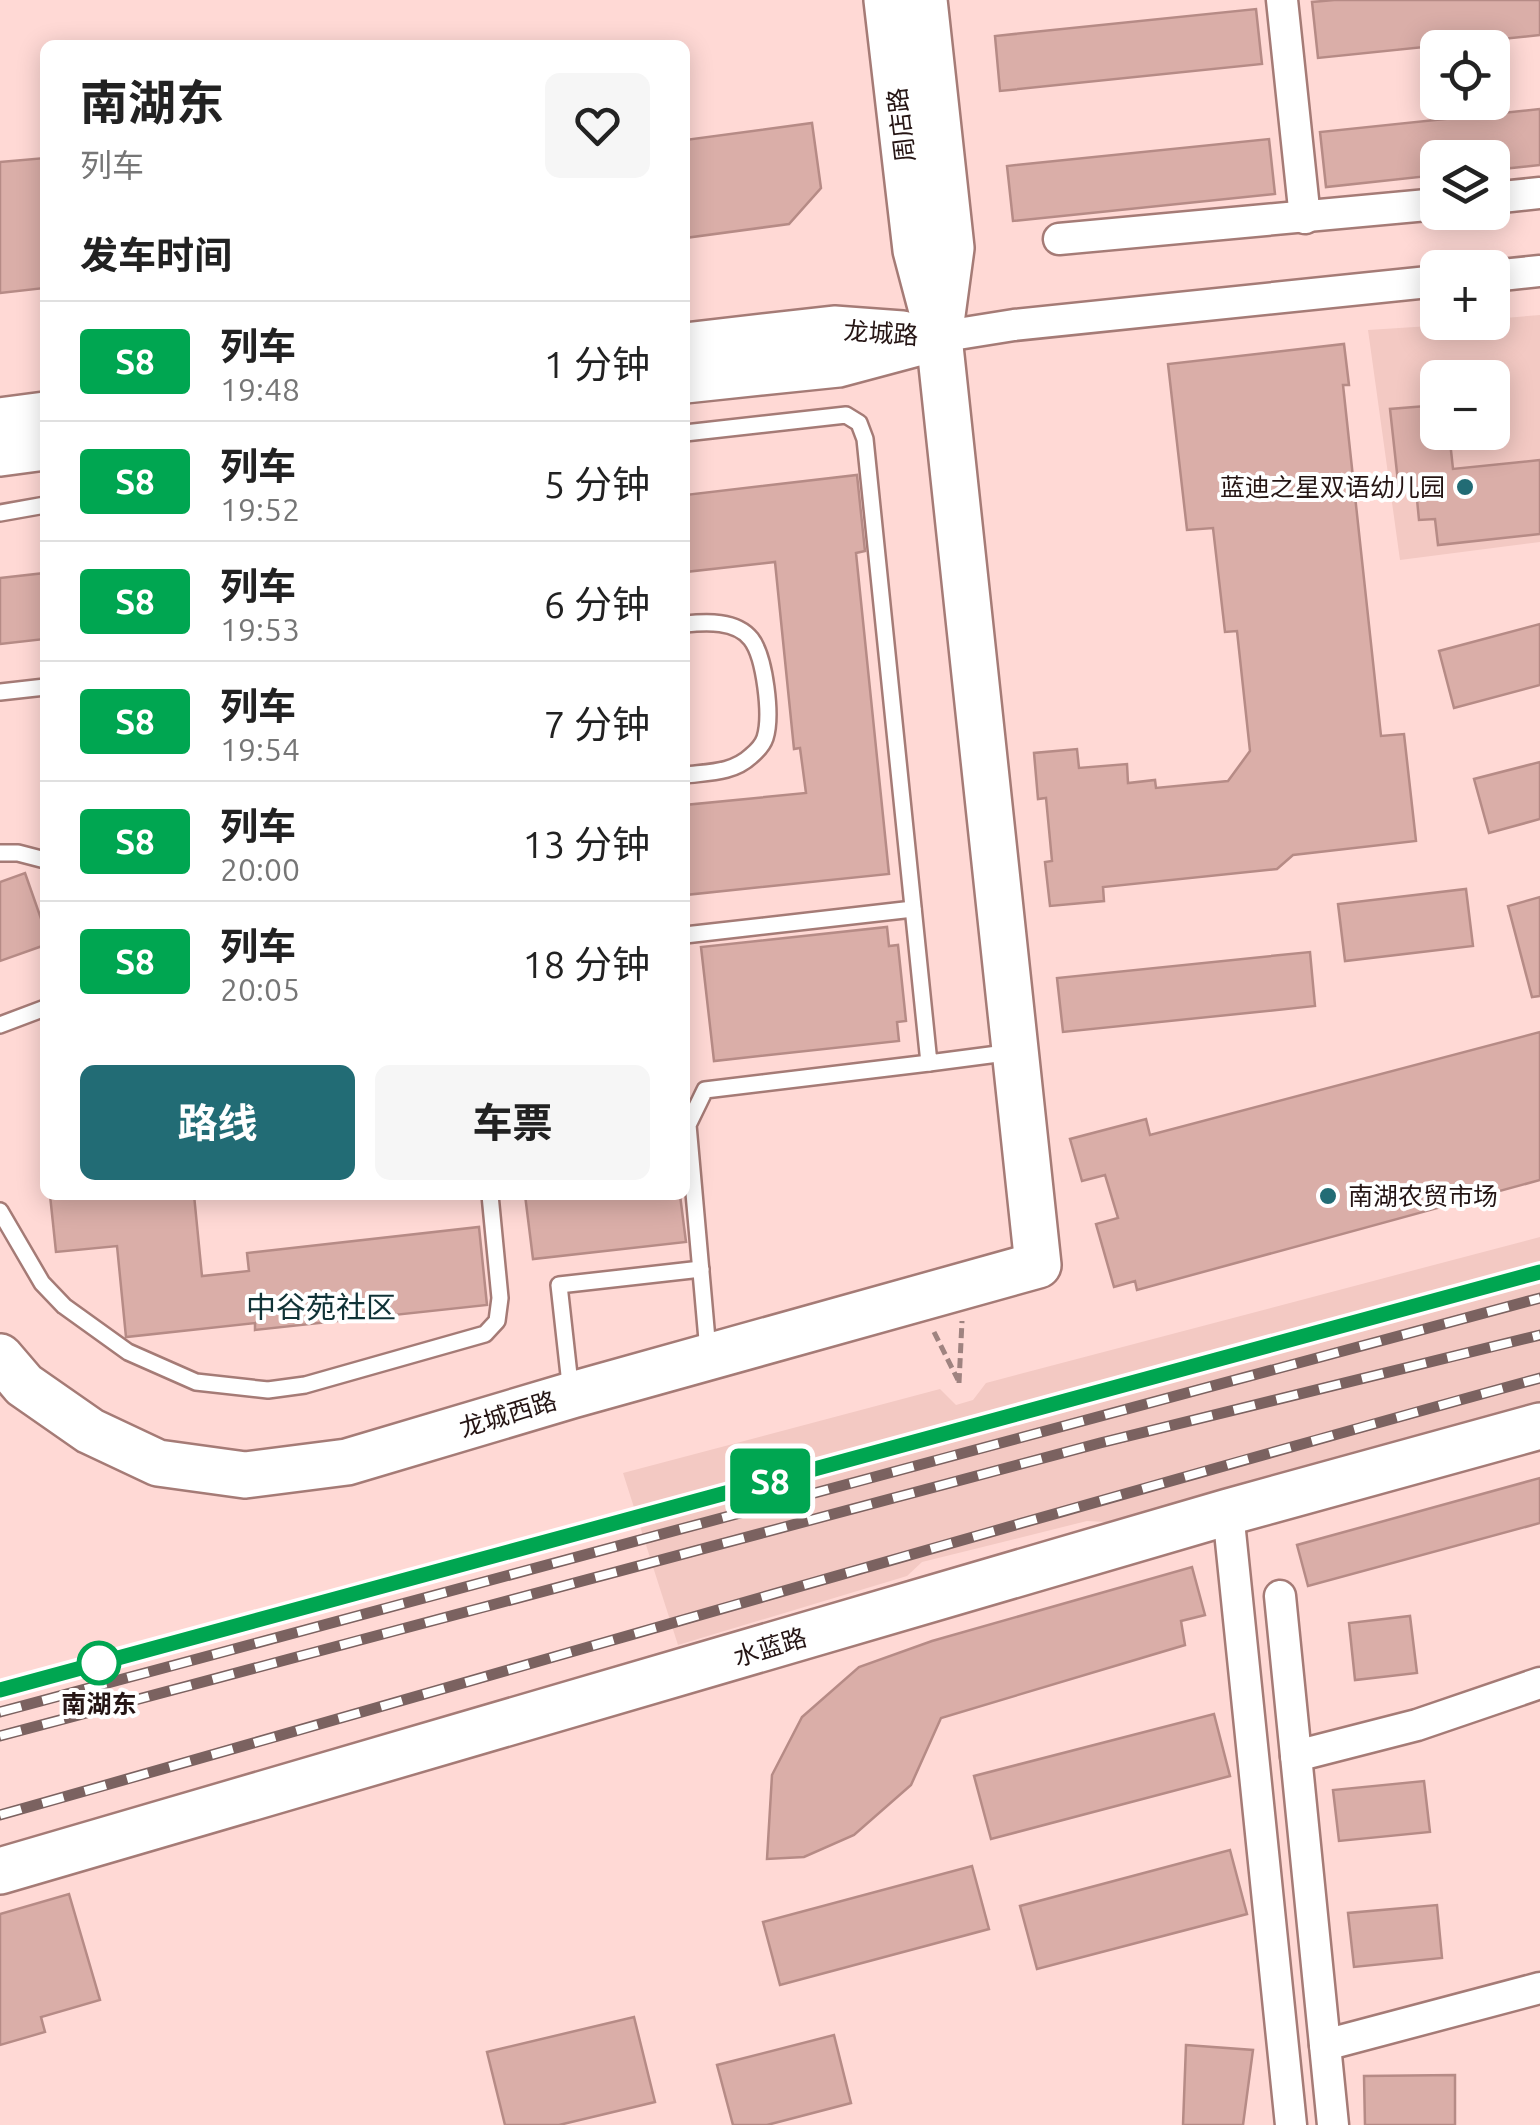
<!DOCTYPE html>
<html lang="zh">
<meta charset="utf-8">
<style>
body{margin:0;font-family:Ubuntu,"Noto Sans SC",sans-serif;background:#f6f6f6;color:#222;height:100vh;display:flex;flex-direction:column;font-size:38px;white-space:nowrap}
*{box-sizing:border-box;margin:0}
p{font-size:32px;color:#767676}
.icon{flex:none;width:55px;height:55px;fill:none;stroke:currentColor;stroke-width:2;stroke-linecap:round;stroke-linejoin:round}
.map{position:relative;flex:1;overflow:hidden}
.details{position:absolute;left:40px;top:40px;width:650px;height:1160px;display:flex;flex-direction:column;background:#fff;border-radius:15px;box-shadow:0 5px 25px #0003}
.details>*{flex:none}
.badge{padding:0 20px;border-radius:8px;font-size:35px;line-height:65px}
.buttons{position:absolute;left:1420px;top:30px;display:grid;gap:20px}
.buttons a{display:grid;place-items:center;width:90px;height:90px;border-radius:15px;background:#fff;box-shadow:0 5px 25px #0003;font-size:50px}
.map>.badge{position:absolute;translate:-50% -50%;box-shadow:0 0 0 5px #fff}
h2{padding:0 40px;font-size:38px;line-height:90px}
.round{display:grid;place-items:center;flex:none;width:105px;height:105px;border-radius:15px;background:#f6f6f6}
.summary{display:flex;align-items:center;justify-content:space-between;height:170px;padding:0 40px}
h1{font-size:48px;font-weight:700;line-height:75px}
.button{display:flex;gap:20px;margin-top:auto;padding:20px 40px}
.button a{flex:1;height:115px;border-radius:15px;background:#226c75;color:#fff;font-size:40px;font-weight:700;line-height:115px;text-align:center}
.button a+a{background:#f6f6f6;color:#222}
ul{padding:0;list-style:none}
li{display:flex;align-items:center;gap:30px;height:120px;padding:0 40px;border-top:2px solid #e0e0e0}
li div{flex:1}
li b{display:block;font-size:38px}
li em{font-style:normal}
li .badge{min-width:110px;font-weight:700;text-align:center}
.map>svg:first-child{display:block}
</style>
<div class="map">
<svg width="1540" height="2125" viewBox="0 0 1540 2125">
<rect width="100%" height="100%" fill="#ffd9d5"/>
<g fill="#f3c9c3" fill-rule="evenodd">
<path d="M1540,315V542L1400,560L1368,330L1492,322L1493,319ZM1438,378H1492V432H1438Z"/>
<polygon points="1540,1237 1540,1403 1106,1522 1087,1521 922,1562 907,1576 678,1645 623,1473 940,1389 956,1405 973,1400 986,1383"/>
</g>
<g fill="#daaea8" stroke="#b68b86" stroke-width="2.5">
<polygon points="1334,0 1540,0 1540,35 1318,58 1312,2"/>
<polygon points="1256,9 1262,64 1000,91 995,36"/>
<polygon points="1540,109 1540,165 1492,170 1492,158 1438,158 1438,175 1326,187 1320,132"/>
<polygon points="812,123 821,188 789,224 685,238 685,140"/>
<polygon points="1269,139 1275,194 1013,221 1007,166"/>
<polygon points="45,158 45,288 0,293 0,162"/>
<polygon points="1344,344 1349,385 1343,385 1381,736 1404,734 1416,841 1293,855 1277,869 1103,887 1104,901 1050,906 1045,862 1052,861 1046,798 1038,799 1034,753 1077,749 1079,768 1127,764 1128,783 1155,780 1156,788 1228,781 1250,751 1237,631 1225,632 1213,528 1187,530 1168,364"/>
<polygon points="1438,405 1438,432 1449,432 1453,469 1540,460 1540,534 1438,545 1435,519 1419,520 1416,489 1399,491 1390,409"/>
<polygon points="857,475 865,551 856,553 889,874 685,895 685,805 806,793 800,748 794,749 775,562 685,572 685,495"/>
<polygon points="45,573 45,639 0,644 0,578"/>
<polygon points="1540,624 1540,685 1454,708 1439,651"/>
<polygon points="1540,762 1540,819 1489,833 1474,779"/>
<polygon points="25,873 45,930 45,945 0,961 0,882"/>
<polygon points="1466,889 1473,946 1345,961 1338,904"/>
<polygon points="1540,897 1540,996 1532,997 1508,906"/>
<polygon points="887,927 889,946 898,945 906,1021 897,1022 899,1041 714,1061 701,947"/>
<polygon points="1310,952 1315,1006 1063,1032 1057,978"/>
<polygon points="1540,1032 1540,1180 1137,1290 1135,1281 1114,1287 1096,1224 1118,1218 1105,1175 1082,1181 1070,1139 1146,1119 1150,1135"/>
<polygon points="50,1195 194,1195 202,1276 249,1271 247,1253 479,1227 487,1305 255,1330 255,1323 126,1337 117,1246 56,1252"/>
<polygon points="525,1195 680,1195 686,1242 533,1259"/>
<polygon points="1540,1478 1540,1523 1308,1586 1297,1545"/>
<polygon points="1192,1567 1205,1615 1181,1621 1185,1645 941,1718 911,1785 854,1835 804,1857 767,1859 772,1775 802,1717 859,1667 932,1641"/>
<polygon points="1410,1616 1417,1673 1355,1680 1349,1623"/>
<polygon points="1214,1714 1230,1776 991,1839 974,1776"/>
<polygon points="1424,1781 1430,1832 1339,1841 1333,1790"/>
<polygon points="1230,1850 1247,1914 1037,1969 1020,1906"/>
<polygon points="972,1866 989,1929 780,1985 763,1922"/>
<polygon points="69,1894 100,2000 41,2017 45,2032 0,2045 0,1914"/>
<polygon points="1437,1905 1442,1958 1354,1967 1348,1913"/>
<polygon points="634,2017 655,2102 559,2125 505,2125 487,2052"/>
<polygon points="834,2035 851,2103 767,2125 733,2125 717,2065"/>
<polygon points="1186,2045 1253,2050 1243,2125 1183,2125"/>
<polygon points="1455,2075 1455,2125 1365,2125 1364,2076"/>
</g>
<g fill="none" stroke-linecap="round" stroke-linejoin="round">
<defs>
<g id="lane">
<polyline points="685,433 846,415 859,423 865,439 929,1063 1013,1052"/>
<polyline points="0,513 45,505"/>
<path d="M685,624C706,622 736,620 751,639C765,657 772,716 765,738C763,744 757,751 751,756C733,773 709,772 685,775"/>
<polyline points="0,692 45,687"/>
<polyline points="0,853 18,853 45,860"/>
<polyline points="685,935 913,909"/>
<polyline points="0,1025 45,1008"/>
<polyline points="0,1211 42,1283 64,1306 128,1352 196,1382 268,1390 305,1385 485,1334 497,1321 500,1298 490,1195"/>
<polyline points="708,1351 688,1125 705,1090 929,1063"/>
<polyline points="571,1393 559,1285 701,1269"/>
</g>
<g id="street">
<polyline points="1282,0 1305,218"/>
<polyline points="1492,198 1540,193"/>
<polyline points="1059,239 1438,204"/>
<polyline points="1492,276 1540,271"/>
<polyline points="939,337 1014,325 1438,281"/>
<polyline points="1228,1512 1291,2125"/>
<polyline points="1280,1596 1333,2125"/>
<polyline points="1296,1756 1417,1725 1540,1683"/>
<polyline points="1325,2045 1540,1988"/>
</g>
<g id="secondary">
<polyline points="924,0 951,248 942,315"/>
<polyline points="685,346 834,329 902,334"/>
<polyline points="685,380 838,364 939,337"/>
<polyline points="0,421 45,415"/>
<polyline points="0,453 45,447"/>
<polyline points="0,1357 24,1385 90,1431 158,1463 245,1475 347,1462 572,1395 1038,1265 939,337 916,250 887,0"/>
<polyline points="0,1871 1228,1512 1540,1426"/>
</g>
</defs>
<use href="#lane" stroke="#a57b76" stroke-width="20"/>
<use href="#street" stroke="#a57b76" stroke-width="35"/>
<use href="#secondary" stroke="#a57b76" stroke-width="50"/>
<g stroke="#9f8380" stroke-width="5" stroke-dasharray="10 5" stroke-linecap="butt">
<polyline points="934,1332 958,1380"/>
<polyline points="959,1383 962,1321"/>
</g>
<use href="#lane" stroke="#fff" stroke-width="15"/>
<use href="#street" stroke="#fff" stroke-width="30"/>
<use href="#secondary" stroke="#fff" stroke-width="45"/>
<defs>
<g id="rail">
<polyline points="0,1690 1540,1272"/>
<polyline points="0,1712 1540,1298"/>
<polyline points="0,1736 1100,1443 1540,1335"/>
<path d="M0,1815C514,1670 1025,1519 1540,1378"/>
</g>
</defs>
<use href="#rail" stroke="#7b6260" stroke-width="11"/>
<use href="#rail" stroke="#fff" stroke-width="8" stroke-dasharray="22" stroke-linecap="butt"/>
</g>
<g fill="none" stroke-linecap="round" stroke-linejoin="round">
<defs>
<polyline id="line" points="0,1690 1540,1272"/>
</defs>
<use href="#line" stroke="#fff" stroke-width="22"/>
<use href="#line" stroke="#00a651" stroke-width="15"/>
</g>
<g fill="#226c75" stroke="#fff" stroke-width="4">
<circle cx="1465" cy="487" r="10"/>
<circle cx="1328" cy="1196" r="10"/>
</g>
<circle fill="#fff" stroke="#00a651" stroke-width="5" cx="99" cy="1663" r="20"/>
<g text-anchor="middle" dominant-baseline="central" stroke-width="8" stroke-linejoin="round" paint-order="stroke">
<g font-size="25" fill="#251514" stroke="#fff">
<text transform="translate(901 125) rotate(-97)">周店路</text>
<text transform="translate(881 333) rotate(4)">龙城路</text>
<text transform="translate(508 1414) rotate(-17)">龙城西路</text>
<text transform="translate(770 1647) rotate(-17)">水蓝路</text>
</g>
<g font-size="25" fill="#251514" stroke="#fff" text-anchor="end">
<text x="1445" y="487">蓝迪之星双语幼儿园</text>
<text x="1348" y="1196" text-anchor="start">南湖农贸市场</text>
</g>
<g font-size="25" font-weight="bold" fill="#251514" stroke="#fff">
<text x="99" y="1704">南湖东</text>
</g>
<g font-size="30" fill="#0f3236" stroke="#fff">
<text x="321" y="1307">中谷苑社区</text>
</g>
</g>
</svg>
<div class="buttons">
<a><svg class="icon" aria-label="locate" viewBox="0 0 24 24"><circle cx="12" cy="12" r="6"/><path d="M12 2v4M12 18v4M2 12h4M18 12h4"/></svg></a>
<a><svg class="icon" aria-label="layers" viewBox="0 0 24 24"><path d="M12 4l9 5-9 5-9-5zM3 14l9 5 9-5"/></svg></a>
<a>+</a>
<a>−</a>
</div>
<b class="badge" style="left:770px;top:1481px;background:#00a651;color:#fff">S8</b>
<section class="details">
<div class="summary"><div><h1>南湖东</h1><p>列车</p></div><a class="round"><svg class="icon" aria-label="heart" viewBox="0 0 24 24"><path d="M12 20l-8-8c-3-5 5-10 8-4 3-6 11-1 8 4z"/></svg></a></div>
<h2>发车时间</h2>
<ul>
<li><span class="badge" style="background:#00a651;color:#fff">S8</span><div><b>列车</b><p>19:48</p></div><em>1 分钟</em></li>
<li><span class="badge" style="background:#00a651;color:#fff">S8</span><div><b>列车</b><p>19:52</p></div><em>5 分钟</em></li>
<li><span class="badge" style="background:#00a651;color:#fff">S8</span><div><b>列车</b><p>19:53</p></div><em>6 分钟</em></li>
<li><span class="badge" style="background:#00a651;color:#fff">S8</span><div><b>列车</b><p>19:54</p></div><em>7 分钟</em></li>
<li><span class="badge" style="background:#00a651;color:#fff">S8</span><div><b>列车</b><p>20:00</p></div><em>13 分钟</em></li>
<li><span class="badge" style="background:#00a651;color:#fff">S8</span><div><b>列车</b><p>20:05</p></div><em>18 分钟</em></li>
</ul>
<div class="button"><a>路线</a><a>车票</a></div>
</section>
</div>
